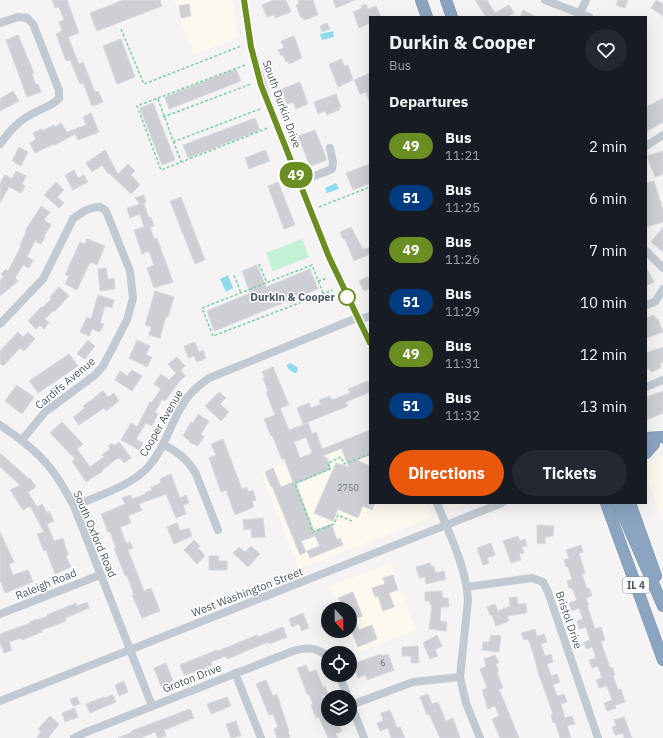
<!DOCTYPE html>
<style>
body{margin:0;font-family:"IBM Plex Sans",sans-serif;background:#242831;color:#f1f3f6;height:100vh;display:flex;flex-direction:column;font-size:15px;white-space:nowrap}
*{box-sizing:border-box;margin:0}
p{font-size:13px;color:#9ea1a6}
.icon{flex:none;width:22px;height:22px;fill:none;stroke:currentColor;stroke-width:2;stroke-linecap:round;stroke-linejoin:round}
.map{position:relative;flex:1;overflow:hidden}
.drawer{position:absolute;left:369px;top:16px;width:278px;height:488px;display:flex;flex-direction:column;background:#171b24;border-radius:0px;box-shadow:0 4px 16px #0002}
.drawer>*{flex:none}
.badge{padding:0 8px;border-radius:13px;font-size:14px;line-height:26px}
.needle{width:26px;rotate:159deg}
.tools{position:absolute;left:321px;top:602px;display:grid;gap:8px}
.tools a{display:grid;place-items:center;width:36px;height:36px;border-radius:50%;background:#171b24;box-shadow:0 4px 16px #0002;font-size:20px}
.map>.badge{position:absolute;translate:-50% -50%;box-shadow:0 0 0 2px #fff}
h2{padding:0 20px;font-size:15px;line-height:36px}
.round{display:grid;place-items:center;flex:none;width:42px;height:42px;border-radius:21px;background:#242831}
.head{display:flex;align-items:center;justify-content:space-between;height:68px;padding:0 20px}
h1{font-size:19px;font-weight:700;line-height:30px}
.cta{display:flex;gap:8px;margin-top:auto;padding:8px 20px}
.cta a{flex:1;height:46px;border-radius:24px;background:#ea580c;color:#fff;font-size:16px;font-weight:700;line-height:46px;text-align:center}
.cta a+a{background:#242831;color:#f1f3f6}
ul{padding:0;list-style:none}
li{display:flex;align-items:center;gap:12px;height:52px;padding:0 20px}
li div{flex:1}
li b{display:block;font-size:15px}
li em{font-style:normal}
li .badge{min-width:44px;font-weight:700;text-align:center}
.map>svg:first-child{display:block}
</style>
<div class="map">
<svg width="663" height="738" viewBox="0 0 663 738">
<rect width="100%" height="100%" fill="#f5f3f3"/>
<g fill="#fdf9ef">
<polygon points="173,0 233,0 238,38 194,55"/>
<polygon points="370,429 370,503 426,503 431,518 299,569 261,472"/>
<polygon points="663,455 663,522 646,475 646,462"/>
<polygon points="448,503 467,503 451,510"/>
<polygon points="390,563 416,630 357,653 348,631 350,631 350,609 339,609 330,586"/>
</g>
<polygon fill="#c3f1d5" points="302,239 309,257 273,271 266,253"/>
<g fill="#90daee">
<polygon points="333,31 334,37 322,40 320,34"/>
<polygon points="336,183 339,189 327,193 325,188"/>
<polygon points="228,275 233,288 226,292 220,279"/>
<path d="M290,363L297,367L298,370L296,373C292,373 287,369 287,365Z"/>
</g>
<g fill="#cdcfd5" stroke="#d7d9de" fill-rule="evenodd">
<polygon points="52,0 67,0 79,33 68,37 79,64 83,62 95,92 98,91 103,102 92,106 83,83 80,84 70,60 66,61 56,34 62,31 59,22 64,20 59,7 55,8"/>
<polygon points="123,0 160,0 162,6 97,31 90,13"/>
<polygon points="274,0 286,0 291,12 275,18 274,15 267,17 262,5"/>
<polygon points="298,0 313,0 318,15 304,20 303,17 301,18 296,5 299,4"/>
<polygon points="333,0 355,0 336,8"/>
<polygon points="475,0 487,0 495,13 509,5 514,13 507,17 486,17"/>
<polygon points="618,0 628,0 625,8 616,5"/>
<polygon points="656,0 663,4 663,16 651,8"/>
<polygon points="189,4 191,16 181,18 179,6"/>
<polygon points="366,4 368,9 376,6 381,17 370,17 370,23 359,28 353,12 360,9 362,8 361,6"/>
<polygon points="523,10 536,17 520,17"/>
<polygon points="327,23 330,29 322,32 320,26"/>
<polygon points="18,35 34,73 32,74 36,85 38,84 41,92 27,97 6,40"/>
<polygon points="294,36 302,58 289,64 288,61 286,62 283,55 281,56 278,50 284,48 281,41"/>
<polygon points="121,39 135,77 117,84 103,46"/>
<polygon points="342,59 344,66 348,65 353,80 338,87 329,64"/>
<polygon points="236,69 241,81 169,109 165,97"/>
<polygon points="370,73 370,103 366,92 360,94 354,80"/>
<polygon points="300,82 308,104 296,109 293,102 287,104 282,89"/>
<polygon points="13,91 19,101 0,111 0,99"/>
<polygon points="336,94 341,107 339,108 339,110 327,115 325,111 318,114 314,102"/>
<polygon points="663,98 663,122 646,132 646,107"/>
<polygon points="153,103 175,160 162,165 140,108"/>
<polygon points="91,113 99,132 78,140 75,134 55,145 54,144 35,153 30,143 36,139 33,133 41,129 42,131 54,125 55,127 61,123 67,132 86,125 83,117"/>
<polygon points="255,118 260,130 188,158 183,145"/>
<polygon points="315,130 327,160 310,166 298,136"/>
<polygon points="19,147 28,152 21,166 12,161"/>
<polygon points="105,150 118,174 128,164 135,171 131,175 140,185 131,194 109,173 108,174 102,165 92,172 86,163"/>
<polygon points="265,150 270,161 249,169 245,158"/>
<polygon points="663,151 663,174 655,177 647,156"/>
<polygon points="370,164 370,183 353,190 346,173"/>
<polygon points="74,170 78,178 84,175 88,182 73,190 65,175"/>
<polygon points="16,171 26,176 22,184 25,186 21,193 9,187 0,203 0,183 5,175 12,179"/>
<polygon points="654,181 663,210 663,222 646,227 646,183"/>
<polygon points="56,182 64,190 57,197 64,203 59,208 44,195"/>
<polygon points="278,182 295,225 284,229 268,186"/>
<polygon points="144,195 146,202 140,204 135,198"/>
<polygon points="181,197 205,260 195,264 170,201"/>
<polygon points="144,203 149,218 151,217 154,226 150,227 154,239 157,238 173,282 154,288 147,268 154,265 149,251 142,254 134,230 144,227 140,214 130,218 127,208"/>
<polygon points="41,206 50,212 44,220 51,225 44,236 45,237 41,244 35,241 27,257 33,260 29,268 23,265 15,278 18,281 0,296 0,280 4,277 1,274 6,269 8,271 21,246 20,245 26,232 25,231"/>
<polygon points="351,227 363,250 370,247 370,254 354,261 345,239 343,239 340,232"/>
<polygon points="663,227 663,252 651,242"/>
<polygon points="87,239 105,246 97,265 90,262 77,290 65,284 69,276 65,275 80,242 85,244"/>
<polygon points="257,265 266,287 310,269 318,289 214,331 207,311 250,293 242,271"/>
<polygon points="646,267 654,282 646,286"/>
<polygon points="106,268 108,279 114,278 115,289 100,291 98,269"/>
<polygon points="367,277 368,278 370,277 370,288 364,291 359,281"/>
<polygon points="59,287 69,296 54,312 53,311 45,319 49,323 44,329 40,325 36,329 28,321 41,307 42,308 51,299 50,297"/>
<polygon points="155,291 174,297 168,317 166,316 160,338 149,335 151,327 145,325"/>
<polygon points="98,295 114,300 112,308 105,306 100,323 104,324 100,332 92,329 89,336 80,332 87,317 91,319"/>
<polygon points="654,315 656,319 658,319 663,332 646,338 646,318"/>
<polygon points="18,332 23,337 28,332 35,339 24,351 20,348 3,366 0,363 0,351"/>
<polygon points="88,340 95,346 85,359 77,354"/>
<polygon points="137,340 150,346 146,355 152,357 147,367 129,358"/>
<polygon points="195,342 199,352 203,350 206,358 197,362 194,356 188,358 184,346"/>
<polygon points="663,347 663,362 660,364 661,368 651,372 649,368 646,370 646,353"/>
<polygon points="69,354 78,366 38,393 29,381"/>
<polygon points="177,357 185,366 181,370 185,376 179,382 165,401 162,399 155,413 158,414 152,426 146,423 136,439 143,443 139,450 121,440 131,423 137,427 150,402 151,403 161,389 154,384 161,374 169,380 176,373 168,364"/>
<path d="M273,367L289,405L280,408L289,430L308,423L312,434L316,432L322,449L370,430V455L357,460L370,466V503H375L372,510L363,506L358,518L338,509L333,521L314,513L336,463L349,467L342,450L343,448L322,456L327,458L331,469L296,484L314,531L331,524L337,540L340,538L343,545L310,558L307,551L320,546L315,536L301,541L306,552L300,555L272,486L271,487L265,472L273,468L281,487L293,482L284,458L282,459L272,435L271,436L264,419L275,415L266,392L268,391L263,378L265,377L262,372ZM306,437L312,453L300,458L294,442Z"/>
<polygon points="132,370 142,376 132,391 115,380 120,371 127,376"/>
<polygon points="368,381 370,386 370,392 346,402 348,406 303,424 297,408 309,403 311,408 321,404 319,400 330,396 332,400 350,393 348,389"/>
<polygon points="16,386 18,386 34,397 22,414 5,401"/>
<polygon points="103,391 108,397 114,393 119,401 106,411 104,408 79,425 73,417 85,408 83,406"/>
<polygon points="663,391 663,413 646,420 646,397"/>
<polygon points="219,392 226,398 220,404 229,412 221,421 205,406"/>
<polygon points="198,414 209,421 201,434 204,436 198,446 189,442 190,441 183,436 191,422 193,423"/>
<polygon points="62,422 83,444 77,449 90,467 104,457 102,455 110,449 108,446 112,443 114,446 119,442 131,458 124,463 120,458 119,459 118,458 102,470 103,471 86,482 72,461 75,459 50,433"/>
<polygon points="223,439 242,489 247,487 248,492 253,490 256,500 252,502 254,507 235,515 226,490 221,492 209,458 216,455 211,444"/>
<polygon points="0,453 29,479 30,478 36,487 28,492 37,507 42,504 47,513 49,511 54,521 47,524 54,541 63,538 68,555 66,556 71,567 55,574 46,550 44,551 37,534 44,532 30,506 23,510 10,490 20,485 0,467"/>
<polygon points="171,474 180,498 186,495 189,503 183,505 186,514 176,518 166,494 139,504 142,510 128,516 131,523 120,527 126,543 130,542 133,548 128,550 144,591 151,588 160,611 142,618 132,595 134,595 127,575 125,576 114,548 116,548 110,532 108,532 101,514 125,504 122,498 131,495 132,499 146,494 145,493 152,490 151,487 161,483 160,479"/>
<polygon points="263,518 265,537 252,538 251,529 244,530 243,520"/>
<polygon points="177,523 180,531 189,528 192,536 174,544 167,527"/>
<polygon points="537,525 554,526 553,536 545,537 545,544 537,543"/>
<polygon points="0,532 14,562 9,564 13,575 28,570 33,582 5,593 0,580"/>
<polygon points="518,536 520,541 525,539 527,546 522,547 524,553 519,554 521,560 511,563 503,541"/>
<polygon points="194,540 200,546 198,548 205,556 197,564 184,550"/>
<polygon points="491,543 495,555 487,558 489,563 483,565 477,548"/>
<polygon points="581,545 583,552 579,553 585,573 582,574 587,589 589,588 592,596 586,598 589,605 587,605 595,629 601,627 605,640 601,642 610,668 612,667 615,675 613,675 618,690 621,689 625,702 615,705 616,708 607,711 604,703 612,700 607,686 599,688 596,680 602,678 598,666 592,668 589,660 596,658 592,647 586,649 584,642 590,640 586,627 579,629 577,621 583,619 579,608 572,611 569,603 577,600 572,588 569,588 567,581 572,579 568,567 566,567 564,560 569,558 566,550"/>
<polygon points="251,546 260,554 248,567 233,553 239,547 245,552"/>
<polygon points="209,556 219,556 219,561 227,561 227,570 209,570"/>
<polygon points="430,563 431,566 433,566 436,573 444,571 446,579 426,584 425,577 419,578 416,567"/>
<polygon points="393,575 398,590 389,593 394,607 383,611 378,596 375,597 372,588 385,584 383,578"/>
<polygon points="441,591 443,598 448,598 449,607 441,607 440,621 447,622 446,631 429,629 432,605 430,605 430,601 425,601 425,592"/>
<polygon points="353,592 362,616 354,619 359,630 372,625 377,639 358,647 350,628 350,609 343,609 338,598"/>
<polygon points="517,597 518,604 526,604 527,613 507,616 509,621 496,626 492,615 490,615 487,607 495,604 498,611 510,606 509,598"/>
<polygon points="87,602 89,608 65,618 66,621 42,630 42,632 22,640 21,638 9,642 12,650 4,653 0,643 0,634 30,623 29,622 37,619 37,620 48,616 47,615 76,603 77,606"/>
<polygon points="303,613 309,628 302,631 299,624 292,627 289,619"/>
<polygon points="323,615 328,615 328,628 321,627"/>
<polygon points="283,627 287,637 269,644 268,642 227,659 226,656 211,662 212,665 201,670 184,675 180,665 217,650 218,651 257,635 258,637"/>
<polygon points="535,629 537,636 544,634 547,642 541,644 545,656 551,654 553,662 547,664 551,676 557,674 560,682 553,685 557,696 564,694 567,702 561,704 565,718 572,716 575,724 567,726 571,738 560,738 555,722 553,723 551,715 553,714 538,672 533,652 528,639 524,640 521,633"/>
<polygon points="437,635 442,646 435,650 438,656 430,659 423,643"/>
<polygon points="491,635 501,636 499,652 482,650 483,642 489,642"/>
<polygon points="418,646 419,663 411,663 411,656 402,656 402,647"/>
<polygon points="381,654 382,656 388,654 394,670 367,680 365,675 358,678 353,664"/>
<polygon points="495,655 499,663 496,664 499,671 497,672 503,688 499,689 519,738 500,738 492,719 499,716 495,706 488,709 482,690 487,688 480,669 486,667 484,659"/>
<polygon points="166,663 173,681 161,686 154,668"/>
<polygon points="306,665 309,672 316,670 323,687 325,686 328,694 322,696 327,708 328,707 328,719 331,719 334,726 339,724 342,731 336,734 338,738 328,738 319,717 316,718 311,705 313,704 309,694 307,694 297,668"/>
<polygon points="266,680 273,696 277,694 289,731 288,731 290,738 277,738 274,729 278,727 273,714 269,715 256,684"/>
<polygon points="124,681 128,692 119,696 115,685"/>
<polygon points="428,694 432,704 438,702 446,721 453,718 460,738 440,738 429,714 427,715 420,697"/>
<polygon points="113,695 116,702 90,713 86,704 104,697 104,698"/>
<polygon points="77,697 80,704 73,706 70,699"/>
<polygon points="227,697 231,706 211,714 207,704"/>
<polygon points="75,708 78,717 65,722 62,713"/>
<polygon points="190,709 194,718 164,730 166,736 158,738 155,732 141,738 118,738 132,732 131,731"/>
<polygon points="390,710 397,728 400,727 405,738 391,738 388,728 380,731 377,723 383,721 381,713"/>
<polygon points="50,716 59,724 48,738 37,738 41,731 38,729"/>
<polygon points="624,717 632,738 624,738 623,733 615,735 612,727 616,726 614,720"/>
<polygon points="236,721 241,736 231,738 226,724"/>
</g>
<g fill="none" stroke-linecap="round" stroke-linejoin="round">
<defs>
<g id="highway">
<polyline points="421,0 427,17"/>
<polyline points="446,0 452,17"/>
<polyline points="646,438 663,437"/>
<polyline points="646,453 654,444"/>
<polyline points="606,503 663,660"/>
<polyline points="618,503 663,606"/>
<polyline points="630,503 656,576"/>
</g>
</defs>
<use href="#highway" stroke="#7690ad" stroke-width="12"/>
<g stroke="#7ad0a6" stroke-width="1.5" stroke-dasharray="3 2" stroke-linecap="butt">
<polyline points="121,29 144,84 241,46"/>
<polyline points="245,65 137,106 161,170 268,128"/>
<polyline points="158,99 181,162"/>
<polyline points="163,117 251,84"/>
<polyline points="173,142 260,109"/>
<polyline points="319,207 370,187"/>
<polyline points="259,264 267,283"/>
<polyline points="234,275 241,293"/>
<polyline points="318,281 327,278"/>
<polyline points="323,293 312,265 202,308 213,336 333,290"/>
<polyline points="352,521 338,515 334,524 313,532 295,483 330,469 328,463 341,457 344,464 370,454"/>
</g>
<g stroke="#c1cad2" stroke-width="8">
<polyline points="244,0 251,47 268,102 329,257 370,343"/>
<polyline points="545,0 589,17"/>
<polyline points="580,13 586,0"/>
<polyline points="27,18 33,24 59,90 59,98"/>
<polyline points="0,23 18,17 27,18"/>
<path d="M0,144C9,132 18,121 32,114C41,108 52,107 59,98"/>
<polyline points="646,146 663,135"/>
<polyline points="299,182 332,169 333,162 330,148"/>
<polyline points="646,251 663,268"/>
<polyline points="646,305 655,302 663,289"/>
<polyline points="359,320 370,316"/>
<path d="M0,324L43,279L73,219C82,212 89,207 100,207"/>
<polyline points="646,387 663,380"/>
<path d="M0,425C19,438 37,451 51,469C60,480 67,494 74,506L152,706"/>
<polyline points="22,440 45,412 95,375 103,366 127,320 133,298 130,271 108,216 105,210 100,207"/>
<path d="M163,444C177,452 188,459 196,474L218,530"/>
<path d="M437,503C449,534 466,566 468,600L460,677L466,703L480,738"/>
<path d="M74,506C97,496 132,486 149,466C165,448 170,424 183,404C189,393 199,385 209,378L357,318"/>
<polyline points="467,587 532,578 543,582 548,592 598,738"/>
<polyline points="0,614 100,575"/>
<polyline points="235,673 261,738"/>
<polyline points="339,675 348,697"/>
<polyline points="0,701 502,503"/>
<polyline points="350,702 364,738"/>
<polyline points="351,705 413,682 460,677"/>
<path d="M74,738L84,733L293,651C306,647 317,647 328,657"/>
</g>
<use href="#highway" stroke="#8ba5c1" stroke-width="11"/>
</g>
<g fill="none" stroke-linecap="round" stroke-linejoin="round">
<defs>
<polyline id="line" points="244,0 251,47 261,85 329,257 370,343"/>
</defs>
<use href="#line" stroke="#fff" stroke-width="9"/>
<use href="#line" stroke="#6b8e23" stroke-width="6"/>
</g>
<circle fill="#fff" stroke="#6b8e23" stroke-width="2" cx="347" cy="297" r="8"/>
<g text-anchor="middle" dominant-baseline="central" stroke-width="3" stroke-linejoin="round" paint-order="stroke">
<g font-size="9" fill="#6b747e">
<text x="348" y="487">2750</text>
<text x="383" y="662">6</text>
</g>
<rect fill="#fff" stroke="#808990" stroke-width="1" x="623" y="577" width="26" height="16" rx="3"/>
<g font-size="10" font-weight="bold" fill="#4a5661">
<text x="636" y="585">IL 4</text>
</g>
<g font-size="11" fill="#4a5661" stroke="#fff">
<text transform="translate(282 104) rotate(70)">South Durkin Drive</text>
<text transform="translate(65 383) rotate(-40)">Cardifs Avenue</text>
<text transform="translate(161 423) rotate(-60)">Cooper Avenue</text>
<text transform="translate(95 534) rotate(67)">South Oxford Road</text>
<text transform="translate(46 584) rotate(-22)">Raleigh Road</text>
<text transform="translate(247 592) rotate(-21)">West Washington Street</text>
<text transform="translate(569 620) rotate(71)">Bristol Drive</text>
<text transform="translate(192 678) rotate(-21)">Groton Drive</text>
</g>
<g font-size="11" font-weight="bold" fill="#4a5661" stroke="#fff" text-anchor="end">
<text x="335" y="297">Durkin &amp; Cooper</text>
</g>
</g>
</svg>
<div class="tools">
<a><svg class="needle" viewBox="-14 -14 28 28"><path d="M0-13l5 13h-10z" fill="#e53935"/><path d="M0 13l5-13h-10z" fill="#9ea1a6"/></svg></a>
<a><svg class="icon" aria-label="locate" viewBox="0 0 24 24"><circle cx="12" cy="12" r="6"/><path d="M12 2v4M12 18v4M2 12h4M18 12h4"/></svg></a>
<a><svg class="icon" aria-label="layers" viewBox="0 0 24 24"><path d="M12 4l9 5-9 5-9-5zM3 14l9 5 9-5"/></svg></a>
</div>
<b class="badge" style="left:296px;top:175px;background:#6b8e23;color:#fff">49</b>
<section class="drawer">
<div class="head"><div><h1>Durkin &amp; Cooper</h1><p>Bus</p></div><a class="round"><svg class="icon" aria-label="heart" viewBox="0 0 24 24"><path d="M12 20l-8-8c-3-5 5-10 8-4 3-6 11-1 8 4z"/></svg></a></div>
<h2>Departures</h2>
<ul>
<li><span class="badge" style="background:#6b8e23;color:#fff">49</span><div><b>Bus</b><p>11:21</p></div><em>2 min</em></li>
<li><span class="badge" style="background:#003b80;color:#fff">51</span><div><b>Bus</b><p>11:25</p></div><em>6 min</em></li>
<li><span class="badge" style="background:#6b8e23;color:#fff">49</span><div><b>Bus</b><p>11:26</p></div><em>7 min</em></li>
<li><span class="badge" style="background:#003b80;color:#fff">51</span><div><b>Bus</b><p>11:29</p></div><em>10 min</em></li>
<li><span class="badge" style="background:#6b8e23;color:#fff">49</span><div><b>Bus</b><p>11:31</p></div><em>12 min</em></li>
<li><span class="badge" style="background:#003b80;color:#fff">51</span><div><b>Bus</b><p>11:32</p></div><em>13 min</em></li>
</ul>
<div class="cta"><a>Directions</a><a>Tickets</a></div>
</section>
</div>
